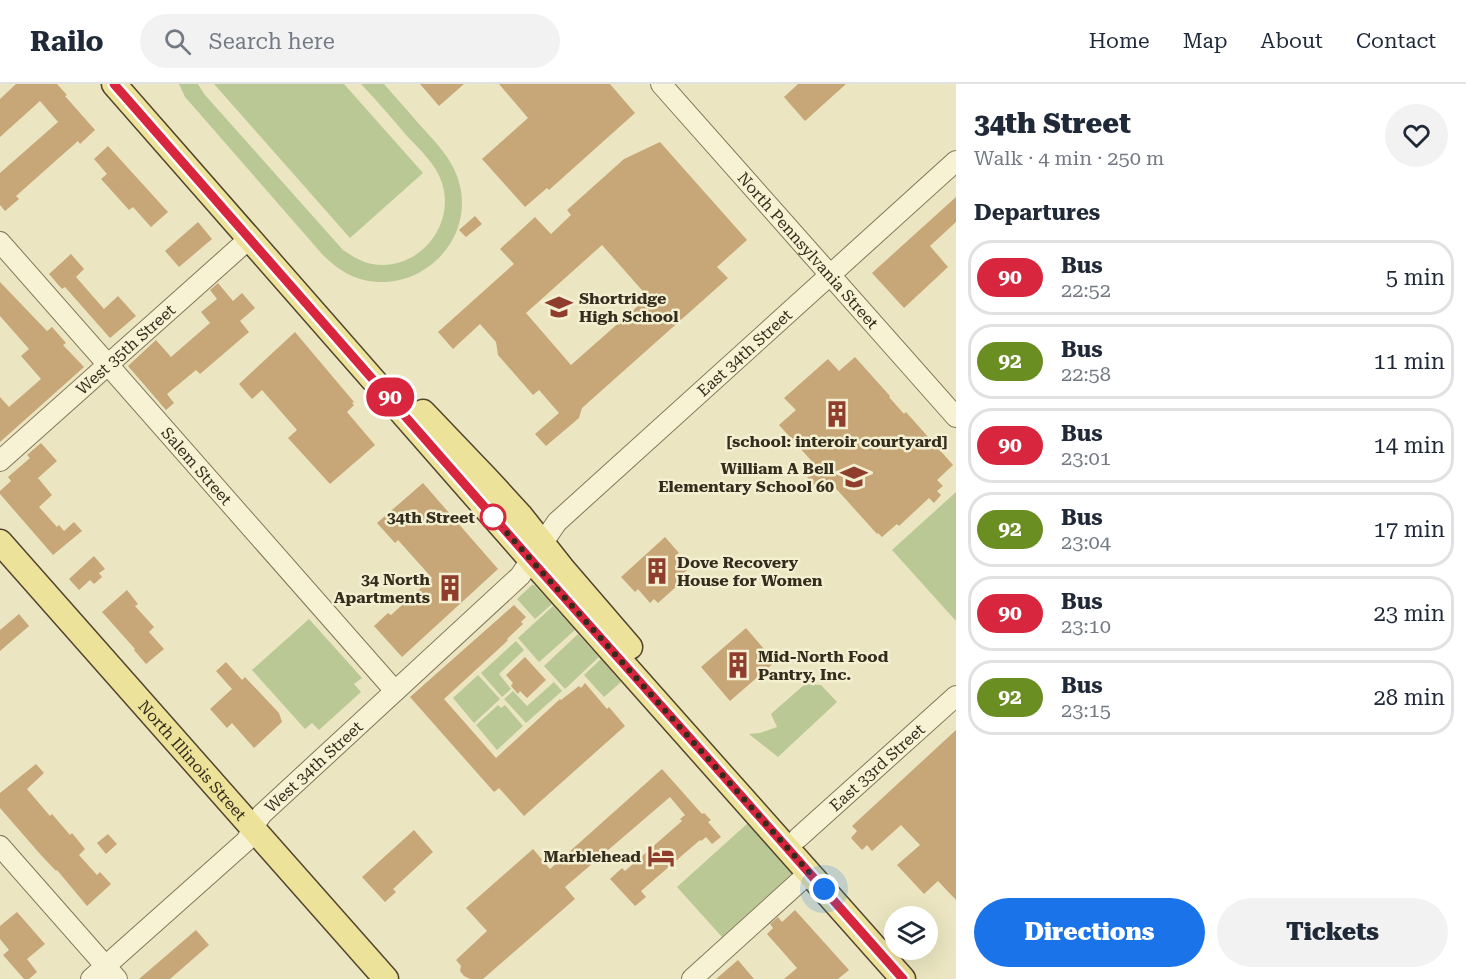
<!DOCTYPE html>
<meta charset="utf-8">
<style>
body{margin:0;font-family:"Roboto Serif",serif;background:#f2f2f3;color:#1f2937;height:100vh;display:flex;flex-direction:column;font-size:22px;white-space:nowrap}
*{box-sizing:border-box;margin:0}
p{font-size:20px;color:#747a83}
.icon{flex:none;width:33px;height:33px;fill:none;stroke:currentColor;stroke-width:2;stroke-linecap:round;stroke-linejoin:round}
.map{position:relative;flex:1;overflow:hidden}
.side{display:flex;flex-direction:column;background:#fff;width:510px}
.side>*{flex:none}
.badge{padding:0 12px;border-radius:20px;font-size:21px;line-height:39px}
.controls{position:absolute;left:884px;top:822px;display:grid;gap:12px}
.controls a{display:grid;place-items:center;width:54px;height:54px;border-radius:50%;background:#fff;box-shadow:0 6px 24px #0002;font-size:30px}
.you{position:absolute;width:30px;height:30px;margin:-15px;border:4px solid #fff;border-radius:50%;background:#1a73e8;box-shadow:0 0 0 9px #1a73e833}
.map>.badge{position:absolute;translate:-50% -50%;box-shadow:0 0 0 3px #fff}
h2{padding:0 18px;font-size:22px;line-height:54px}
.round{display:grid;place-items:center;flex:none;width:63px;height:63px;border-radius:32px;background:#f2f2f3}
.head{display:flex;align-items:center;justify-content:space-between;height:102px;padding:0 18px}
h1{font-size:28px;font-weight:800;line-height:45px}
.action{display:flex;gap:12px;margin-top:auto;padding:12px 18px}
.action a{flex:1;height:69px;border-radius:36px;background:#1a73e8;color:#fff;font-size:24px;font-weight:800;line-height:69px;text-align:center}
.action a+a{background:#f2f2f3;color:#1f2937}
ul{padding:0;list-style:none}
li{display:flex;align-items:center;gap:18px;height:75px;margin:0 12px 9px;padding:0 6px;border:3px solid #e0e1e3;border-radius:24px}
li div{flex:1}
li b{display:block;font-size:22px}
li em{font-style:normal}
li .badge{min-width:66px;font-weight:700;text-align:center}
header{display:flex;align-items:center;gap:36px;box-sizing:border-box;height:84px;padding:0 30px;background:#fff;border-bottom:2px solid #e0e1e3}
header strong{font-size:28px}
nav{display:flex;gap:33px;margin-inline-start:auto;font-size:21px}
.search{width:420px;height:54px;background:#f2f2f3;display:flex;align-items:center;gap:15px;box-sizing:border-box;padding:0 21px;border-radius:33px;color:#747a83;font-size:22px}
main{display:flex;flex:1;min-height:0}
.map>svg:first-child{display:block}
</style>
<header>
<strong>Railo</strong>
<div class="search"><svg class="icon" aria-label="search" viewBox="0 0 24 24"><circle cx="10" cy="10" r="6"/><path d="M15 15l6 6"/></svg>Search here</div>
<nav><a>Home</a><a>Map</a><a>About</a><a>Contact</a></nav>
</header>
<main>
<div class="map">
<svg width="956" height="895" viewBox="0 0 956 895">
<rect width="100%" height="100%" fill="#ebe6c1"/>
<g fill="#b9c895">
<path d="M179,0H198L205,11L343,166C352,172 361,178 372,180C417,188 456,143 442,99C436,80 420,66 407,52C392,34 377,17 361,0H384C396,14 408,27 420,41C436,59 455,77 460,102C473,158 420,209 364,196C347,192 334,182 322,170L193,22L185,13Z"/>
<polygon points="214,0 344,0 423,89 350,154"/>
<polygon points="956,408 956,537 892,466"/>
<polygon points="532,501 534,501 552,520 535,535 517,515"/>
<polygon points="553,522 575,546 539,578 518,554"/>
<polygon points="309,535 362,594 354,600 361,608 319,646 312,639 305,645 252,586"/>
<polygon points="578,550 599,573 565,605 544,582"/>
<polygon points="516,557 524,566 499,590 511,605 502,613 481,589"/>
<polygon points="601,575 621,598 604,613 584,591"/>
<polygon points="478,591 500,615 474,639 453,614"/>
<polygon points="554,598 562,607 526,639 504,615 513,607 527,622"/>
<polygon points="805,600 821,601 837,618 778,673 749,650 760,649 777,643 771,630"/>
<polygon points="498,621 501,624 505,621 523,642 497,666 476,641"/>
<polygon points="748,739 793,789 722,853 677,803"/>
</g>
<g fill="#c7a778" fill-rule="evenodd">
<polygon points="16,0 57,0 67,11 65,12 95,46 80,60 78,57 16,112 19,115 5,127 0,121 0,89 58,38 40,17 0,53 0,15"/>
<polygon points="420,0 464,0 439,22"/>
<polygon points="499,0 610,0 635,29 549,106 547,104 525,123 482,75 528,34"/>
<polygon points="798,0 846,0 805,37 784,13"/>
<path d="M660,58L747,156L717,183L728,194L582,324L579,334L546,362L535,350L559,329L539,306L533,311L498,271L496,258L480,240L453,265L438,248L514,180L500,165L535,133L551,150L571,131L567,126L624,75ZM602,161L648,213L571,281L526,229Z"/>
<polygon points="108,62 168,128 151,143 133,123 129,126 101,95 107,90 94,75"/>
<polygon points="956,113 956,138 930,162 948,183 904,224 872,189"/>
<polygon points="475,132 482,140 466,153 459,146"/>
<polygon points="198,138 212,155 179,183 165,167"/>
<polygon points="71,170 84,185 76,193 104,225 118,212 136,232 110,254 65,203 62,205 49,190"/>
<polygon points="0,198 47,247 52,243 66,259 63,261 84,283 0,358 0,313 9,323 41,295 21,272 29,265 0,232"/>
<polygon points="218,199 233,217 242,209 255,224 240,237 249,248 200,290 196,286 167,310 174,319 166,326 128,282 156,256 171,273 210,239 201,228 217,215 210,206"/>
<polygon points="295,248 354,318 352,319 354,321 347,328 375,361 330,400 288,354 297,346 262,306 252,315 239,300"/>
<polygon points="855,273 890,312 889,313 904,330 906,328 953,381 937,396 943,402 937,407 941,411 934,419 929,414 899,442 897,440 882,453 878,449 877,450 831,399 828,402 822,395 815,402 807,394 818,384 779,341 796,326 784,314 828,275 839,287"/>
<polygon points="41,359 57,377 38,394 52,411 39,423 57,443 59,441 64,447 74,438 82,447 53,471 0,410 0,407 11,397 8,393 30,374 27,371"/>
<polygon points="423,399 498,485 402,573 374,542 388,529 391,531 432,494 398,456 395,459 377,439"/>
<polygon points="665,453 679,469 676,471 688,485 684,489 687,493 658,519 654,515 650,519 638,505 635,508 621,493"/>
<polygon points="94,472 105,485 99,489 102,493 94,500 90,496 79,506 69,495"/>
<polygon points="127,506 138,520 135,522 154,543 149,548 164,565 146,580 134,566 135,565 102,528"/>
<polygon points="514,521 526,533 521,538 523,540 507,555 508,556 504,560 444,615 496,674 560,615 561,616 579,602 581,604 585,599 607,625 609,623 625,642 524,732 499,704 494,708 410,613"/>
<polygon points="19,530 29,542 0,567 0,546"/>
<polygon points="746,544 775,578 730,617 701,583"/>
<polygon points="525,573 546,596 527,614 520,607 518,610 511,602 513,599 506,591"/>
<polygon points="226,578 242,596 245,593 279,629 282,638 254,664 232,639 227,644 210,625 232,605 216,587"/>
<polygon points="956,646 956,816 938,797 924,810 897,781 920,761 901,741 872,767 867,761 862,766 851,754 857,747 852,742"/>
<polygon points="36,680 44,689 27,705 50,732 52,730 70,751 72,749 85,765 79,771 97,791 100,788 111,800 87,822 57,786 56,787 40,770 0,724 0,709"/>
<polygon points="662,685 702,730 704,729 711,736 708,738 721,753 712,760 706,753 701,757 700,756 641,807 646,813 635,822 610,795 622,784 625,787 682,737 680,735 685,731 670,713 565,803 575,815 483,895 470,895 464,892 460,887 461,882 456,876 487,847 466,824 533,765 550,785"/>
<polygon points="414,746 433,768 393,805 396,808 385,818 362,793"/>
<polygon points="108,750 117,760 106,770 97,759"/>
<polygon points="795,826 849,886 838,895 784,895 797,884 767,850 773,844 770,840 778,833 782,838"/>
<polygon points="17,828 45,860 27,875 37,888 29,895 24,895 3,871 9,866 0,855 0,842"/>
<polygon points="196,846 209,861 170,895 139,895"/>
<polygon points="738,876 754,895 716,895"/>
</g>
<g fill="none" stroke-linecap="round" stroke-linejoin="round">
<defs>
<g id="minor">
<path id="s1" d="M661,0L956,333"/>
<path id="s2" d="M0,158L395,607"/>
<path id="s3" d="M0,377L250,154"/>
<path id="s4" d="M798,754L956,612"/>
<polyline points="0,762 117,895"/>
<path id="s5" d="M91,895L246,757L257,737L262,730L520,492L557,438L956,77"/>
<polyline points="692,895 809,789"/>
</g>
<g id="major">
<polyline points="114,0 531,476 903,895"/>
<polyline points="423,328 487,395 520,431 562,484 630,563"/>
<path id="s6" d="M0,458L386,895"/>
</g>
</defs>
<use href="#minor" stroke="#837759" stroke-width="22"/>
<use href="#major" stroke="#51442e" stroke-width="27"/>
<use href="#minor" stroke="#f7f2d3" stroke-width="20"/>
<use href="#major" stroke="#ede29a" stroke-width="24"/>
</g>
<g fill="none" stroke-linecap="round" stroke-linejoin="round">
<defs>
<polyline id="line" points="114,0 531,476 713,680 903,895"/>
</defs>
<use href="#line" stroke="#fff" stroke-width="14"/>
<use href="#line" stroke="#d7263d" stroke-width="9"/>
<polyline stroke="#342c1d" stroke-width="6" stroke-dasharray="0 10.8" points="493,433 824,805"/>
</g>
<defs>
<symbol id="school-bare" viewBox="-9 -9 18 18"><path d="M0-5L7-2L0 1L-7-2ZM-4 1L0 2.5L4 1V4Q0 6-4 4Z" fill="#8f3d2d" stroke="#f3efd0" stroke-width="2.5" paint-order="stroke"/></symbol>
<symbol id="building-bare" viewBox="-9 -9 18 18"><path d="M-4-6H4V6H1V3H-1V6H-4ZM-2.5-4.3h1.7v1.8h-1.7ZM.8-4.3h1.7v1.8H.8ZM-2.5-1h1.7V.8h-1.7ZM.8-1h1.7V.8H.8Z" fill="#8f3d2d" stroke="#f3efd0" stroke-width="2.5" paint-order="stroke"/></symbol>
<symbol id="hotel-bare" viewBox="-9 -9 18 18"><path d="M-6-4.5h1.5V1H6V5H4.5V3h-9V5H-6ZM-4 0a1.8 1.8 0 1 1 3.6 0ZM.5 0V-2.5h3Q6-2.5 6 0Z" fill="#8f3d2d" stroke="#f3efd0" stroke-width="2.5" paint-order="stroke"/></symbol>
</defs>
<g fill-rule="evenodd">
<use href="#school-bare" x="540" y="204" width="38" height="38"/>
<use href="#building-bare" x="818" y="311" width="38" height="38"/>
<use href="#school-bare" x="835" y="374" width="38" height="38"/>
<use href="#building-bare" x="638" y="468" width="38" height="38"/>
<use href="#building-bare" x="431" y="485" width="38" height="38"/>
<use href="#building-bare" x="719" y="562" width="38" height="38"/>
<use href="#hotel-bare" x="642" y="753" width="38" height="38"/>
</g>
<circle fill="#fff" stroke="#d7263d" stroke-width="3" cx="493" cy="433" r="12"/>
<g text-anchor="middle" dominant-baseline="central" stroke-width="5" stroke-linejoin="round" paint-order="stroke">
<g font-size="16" fill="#342c1d" stroke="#f3efd0">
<text stroke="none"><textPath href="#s1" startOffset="222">North Pennsylvania Street</textPath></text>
<text stroke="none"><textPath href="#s3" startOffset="168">West 35th Street</textPath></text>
<text stroke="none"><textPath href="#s5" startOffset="908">East 34th Street</textPath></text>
<text stroke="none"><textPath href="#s2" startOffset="298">Salem Street</textPath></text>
<text stroke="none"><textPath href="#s6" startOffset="291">North Illinois Street</textPath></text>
<text stroke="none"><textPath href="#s5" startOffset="309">West 34th Street</textPath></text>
<text stroke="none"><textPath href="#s4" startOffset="106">East 33rd Street</textPath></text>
</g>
<g font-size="16" font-weight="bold" fill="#342c1d" stroke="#f3efd0" text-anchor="start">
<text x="579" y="214">Shortridge<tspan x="579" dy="18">High School</tspan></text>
<text x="837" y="357" text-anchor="middle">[school: interoir courtyard]</text>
<text x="834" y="384" text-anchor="end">William A Bell<tspan x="834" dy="18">Elementary School 60</tspan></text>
<text x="677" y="478">Dove Recovery<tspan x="677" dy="18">House for Women</tspan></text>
<text x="430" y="495" text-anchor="end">34 North<tspan x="430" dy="18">Apartments</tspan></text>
<text x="758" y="572">Mid-North Food<tspan x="758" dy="18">Pantry, Inc.</tspan></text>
<text x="641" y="772" text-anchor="end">Marblehead</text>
</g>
<g font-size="16" font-weight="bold" fill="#342c1d" stroke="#f3efd0" text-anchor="end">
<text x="475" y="433">34th Street</text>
</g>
</g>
</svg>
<div class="controls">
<a><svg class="icon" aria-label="layers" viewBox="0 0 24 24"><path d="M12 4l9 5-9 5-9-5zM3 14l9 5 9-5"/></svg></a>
</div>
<div class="you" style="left:824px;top:805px"></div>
<b class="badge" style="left:390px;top:313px;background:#d7263d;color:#fff">90</b>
</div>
<section class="side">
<div class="head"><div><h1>34th Street</h1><p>Walk · 4 min · 250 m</p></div><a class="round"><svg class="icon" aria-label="heart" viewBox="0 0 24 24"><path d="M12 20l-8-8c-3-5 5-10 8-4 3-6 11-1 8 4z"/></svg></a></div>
<h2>Departures</h2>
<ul>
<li><span class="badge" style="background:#d7263d;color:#fff">90</span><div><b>Bus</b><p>22:52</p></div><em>5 min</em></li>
<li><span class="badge" style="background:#6b8e23;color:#fff">92</span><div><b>Bus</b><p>22:58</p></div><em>11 min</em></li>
<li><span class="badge" style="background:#d7263d;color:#fff">90</span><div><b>Bus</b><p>23:01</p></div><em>14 min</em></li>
<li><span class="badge" style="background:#6b8e23;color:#fff">92</span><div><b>Bus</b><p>23:04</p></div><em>17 min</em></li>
<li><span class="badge" style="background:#d7263d;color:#fff">90</span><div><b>Bus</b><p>23:10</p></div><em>23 min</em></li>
<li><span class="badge" style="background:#6b8e23;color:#fff">92</span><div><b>Bus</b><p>23:15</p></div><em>28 min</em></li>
</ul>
<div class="action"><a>Directions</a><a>Tickets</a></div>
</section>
</main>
